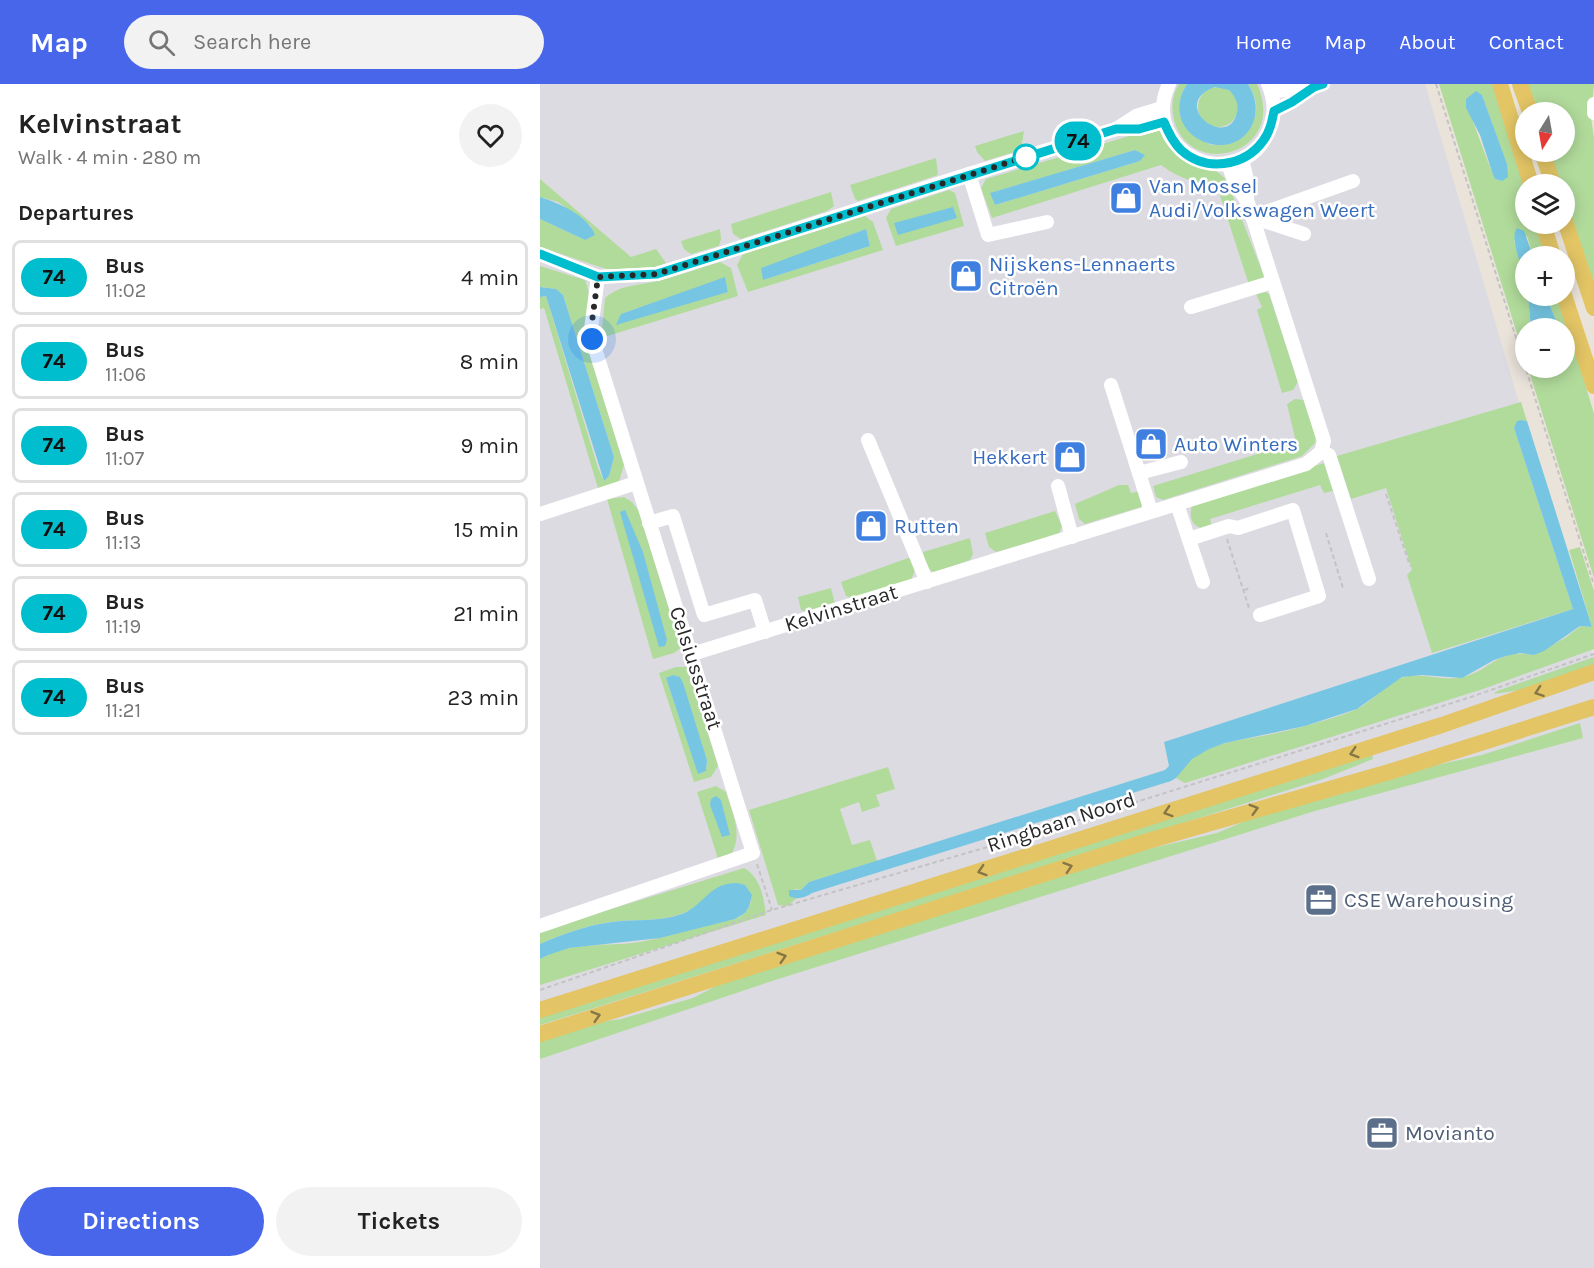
<!DOCTYPE html>
<meta charset="utf-8">
<style>
body{margin:0;font-family:Karla,sans-serif;background:#f2f2f2;color:#222;height:100vh;display:flex;flex-direction:column;font-size:22px;white-space:nowrap}
*{box-sizing:border-box;margin:0}
p{font-size:20px;color:#767676}
.icon{flex:none;width:33px;height:33px;fill:none;stroke:currentColor;stroke-width:2;stroke-linecap:round;stroke-linejoin:round}
.map{position:relative;flex:1;overflow:hidden}
.sheet{display:flex;flex-direction:column;background:#fff;width:540px}
.sheet>*{flex:none}
.badge{padding:0 12px;border-radius:20px;font-size:21px;line-height:39px}
.needle{width:39px;rotate:191deg}
.buttons{position:absolute;left:975px;top:18px;display:grid;gap:12px}
.buttons a{display:grid;place-items:center;width:60px;height:60px;border-radius:50%;background:#fff;box-shadow:0 3px 15px #0003;font-size:30px}
.you{position:absolute;width:30px;height:30px;margin:-15px;border:4px solid #fff;border-radius:50%;background:#1a73e8;box-shadow:0 0 0 9px #1a73e833}
.map>.badge{position:absolute;translate:-50% -50%;box-shadow:0 0 0 3px #fff}
h2{padding:0 18px;font-size:22px;line-height:54px}
.round{display:grid;place-items:center;flex:none;width:63px;height:63px;border-radius:32px;background:#f2f2f2}
.head{display:flex;align-items:center;justify-content:space-between;height:102px;padding:0 18px}
h1{font-size:28px;font-weight:700;line-height:45px}
.action{display:flex;gap:12px;margin-top:auto;padding:12px 18px}
.action a{flex:1;height:69px;border-radius:36px;background:#4766e9;color:#fff;font-size:24px;font-weight:700;line-height:69px;text-align:center}
.action a+a{background:#f2f2f2;color:#222}
ul{padding:0;list-style:none}
li{display:flex;align-items:center;gap:18px;height:75px;margin:0 12px 9px;padding:0 6px;border:3px solid #e0e0e0;border-radius:9px}
li div{flex:1}
li b{display:block;font-size:22px}
li em{font-style:normal}
li .badge{min-width:66px;font-weight:700;text-align:center}
header{display:flex;align-items:center;gap:36px;box-sizing:border-box;height:84px;padding:0 30px;background:#4766e9;color:#fff}
header strong{font-size:28px}
nav{display:flex;gap:33px;margin-inline-start:auto;font-size:21px}
.search{width:420px;height:54px;background:#f2f2f2;display:flex;align-items:center;gap:15px;box-sizing:border-box;padding:0 21px;border-radius:33px;color:#767676;font-size:22px}
main{display:flex;flex:1;min-height:0}
.map>svg:first-child{display:block}
</style>
<header>
<strong>Map</strong>
<div class="search"><svg class="icon" aria-label="search" viewBox="0 0 24 24"><circle cx="10" cy="10" r="6"/><path d="M15 15l6 6"/></svg>Search here</div>
<nav><a>Home</a><a>Map</a><a>About</a><a>Contact</a></nav>
</header>
<main>
<section class="sheet">
<div class="head"><div><h1>Kelvinstraat</h1><p>Walk · 4 min · 280 m</p></div><a class="round"><svg class="icon" aria-label="heart" viewBox="0 0 24 24"><path d="M12 20l-8-8c-3-5 5-10 8-4 3-6 11-1 8 4z"/></svg></a></div>
<h2>Departures</h2>
<ul>
<li><span class="badge" style="background:#00becd;color:#111">74</span><div><b>Bus</b><p>11:02</p></div><em>4 min</em></li>
<li><span class="badge" style="background:#00becd;color:#111">74</span><div><b>Bus</b><p>11:06</p></div><em>8 min</em></li>
<li><span class="badge" style="background:#00becd;color:#111">74</span><div><b>Bus</b><p>11:07</p></div><em>9 min</em></li>
<li><span class="badge" style="background:#00becd;color:#111">74</span><div><b>Bus</b><p>11:13</p></div><em>15 min</em></li>
<li><span class="badge" style="background:#00becd;color:#111">74</span><div><b>Bus</b><p>11:19</p></div><em>21 min</em></li>
<li><span class="badge" style="background:#00becd;color:#111">74</span><div><b>Bus</b><p>11:21</p></div><em>23 min</em></li>
</ul>
<div class="action"><a>Directions</a><a>Tickets</a></div>
</section>
<div class="map">
<svg width="1054" height="1184" viewBox="0 0 1054 1184">
<rect width="100%" height="100%" fill="#e9e3da"/>
<polygon fill="#dddbe2" points="0,0 885,0 1054,573 1054,1184 0,1184"/>
<g fill="#b1db9b" fill-rule="evenodd">
<path d="M639,0H647C641,9 636,24 642,36C644,40 651,45 655,49C661,55 665,60 673,61C684,62 690,58 699,52C718,37 722,22 708,0H717C749,70 650,97 634,36C631,24 632,11 639,0Z"/>
<path d="M899,0H956L986,100V140H997L1007,172H993L987,152L974,157L985,194L986,212H988L991,244H986L985,275ZM942,11L961,64L962,97L955,95L953,91L932,35Z"/>
<polygon points="986,0 1054,0 1051,33 1054,54 1054,205 1025,114 1024,100 1020,100 1009,68 1024,68 1024,28 995,28"/>
<circle cx="678" cy="23" r="20"/>
<path d="M619,43C621,47 623,52 626,56C638,74 672,77 687,97L724,192L720,199L709,201L678,105C657,98 639,95 621,81L452,134L441,104L446,95ZM595,66L604,71L600,77L455,121L451,109Z"/>
<polygon points="484,47 481,66 445,77 437,68 435,62"/>
<polygon points="396,74 398,91 318,117 315,115 310,101"/>
<polygon points="0,95 91,173 116,165 126,179 111,184 69,186 0,163 0,135 45,156 51,142 18,118 0,113"/>
<polygon points="409,106 415,109 424,142 356,162 346,134 351,125"/>
<polygon points="291,108 294,122 287,127 201,155 193,150 191,140"/>
<path d="M325,132L333,138L343,166L208,208L197,181L203,170ZM326,145L330,162L223,196L308,152Z"/>
<polygon points="180,145 181,155 179,162 151,170 144,165 141,157"/>
<path d="M180,178L191,184L198,212L61,254L65,214C81,200 98,202 117,197C138,192 159,184 180,178ZM185,194L188,208L81,230Z"/>
<path d="M0,182L45,196C54,218 46,227 45,249C45,255 47,262 49,268L84,381L78,401L60,411L4,224L0,225V213L6,212L58,384L64,397L69,392L74,373L23,211L16,205L0,203Z"/>
<polygon points="726,208 729,210 758,298 753,306 742,309 717,226 722,223 716,210"/>
<polygon points="1006,212 1019,212 1054,330 1054,494 988,284 1024,284 1024,244 1019,244"/>
<polygon points="755,315 764,316 776,351 775,359 762,372 623,416 616,413 613,402 756,358 747,320"/>
<polygon points="981,318 987,337 981,336 974,344 1033,525 892,569 867,491 872,486 846,404 811,415 797,372"/>
<path d="M784,379L793,407L784,409L780,401L670,435L673,446C657,446 647,439 652,422Z"/>
<polygon points="579,401 588,401 591,409 601,407 606,416 601,423 545,440 539,435 535,420"/>
<polygon points="84,413 92,418 99,427 141,564 134,569 113,575 67,415"/>
<polygon points="515,427 522,442 519,450 456,468 449,463 445,449"/>
<polygon points="430,454 433,470 430,476 394,489 386,482 383,468"/>
<path d="M1040,463L1054,507V565L943,605L645,699L636,694C642,687 647,678 654,673C677,657 705,656 732,650C759,644 789,636 815,626C832,619 847,598 864,593C883,588 904,598 923,593C952,586 956,564 994,571L1025,554L1041,542L1052,543L1029,466Z"/>
<polygon points="371,473 375,486 371,496 311,514 306,512 301,498"/>
<polygon points="291,504 295,520 267,528 261,526 258,513"/>
<polygon points="1054,573 1054,580 981,606 954,610 957,607"/>
<path d="M136,583H147L178,682L171,693L154,698L119,589ZM140,593L167,676L166,687L158,689L126,594Z"/>
<polygon points="1040,639 1043,654 775,727 235,896 0,975 0,955 47,940 81,935 153,914 182,899 591,769 677,749 722,730 888,683 942,671"/>
<polygon points="832,670 833,675 783,695 0,941 0,932"/>
<polygon points="348,683 355,705 336,711 340,722 322,728 319,718 300,725 312,761 330,756 337,777 269,798 261,806 255,805 249,812 257,814 247,822 238,821 209,726"/>
<path d="M176,702L186,708C192,728 203,749 192,769L178,775L157,708Z"/>
<path d="M204,784C220,792 224,814 226,831L0,901V875C30,857 67,863 100,858C132,852 163,841 195,835C206,831 212,823 211,811L205,801C173,794 166,822 141,830C119,838 93,835 71,838C47,841 23,850 0,860V847Z"/>
</g>
<g fill="#76c6e3" fill-rule="evenodd">
<path d="M647,0H708C715,11 718,23 714,36C696,88 614,51 647,0ZM675,3L689,6C695,12 699,19 697,28C689,68 627,20 675,3Z"/>
<polygon points="936,7 942,11 967,80 968,93 962,97 955,95 953,91 940,51 926,24 926,15"/>
<polygon points="595,66 605,71 600,77 455,121 450,109"/>
<path d="M0,113C19,119 47,131 55,151L45,156L0,135Z"/>
<polygon points="413,123 417,134 358,151 354,139"/>
<path d="M977,144L984,147L993,172H986L985,194C982,181 969,155 977,144Z"/>
<polygon points="326,145 330,162 223,196 221,184"/>
<polygon points="185,193 188,208 76,241 81,230"/>
<polygon points="0,203 16,205 23,211 74,373 69,392 64,397 6,212 0,213"/>
<polygon points="988,212 1006,212 1019,244 991,244"/>
<path d="M981,336L987,337L1052,543L1040,542L1004,567L994,571L980,569L966,572L954,576L922,594L882,591L862,593L817,625L765,642L685,659L669,665L652,675L636,694L631,697L272,809C265,814 257,816 249,812V806H261L269,798L625,686L629,682L624,658L1033,525L974,344L977,337Z"/>
<polygon points="85,426 103,468 127,556 125,562 119,563 80,428"/>
<polygon points="133,591 140,593 143,599 167,676 166,687 158,690 126,594"/>
<polygon points="176,712 181,716 190,751 182,753 170,721 171,715"/>
<path d="M197,799L205,801L212,811L209,823L205,829L195,835L120,854L29,864L8,871L0,875V860C23,850 47,841 72,838C94,835 120,838 142,830C165,821 168,799 197,799Z"/>
</g>
<g fill="none" stroke-linecap="round" stroke-linejoin="round">
<g stroke="#c3c3c3" stroke-width="2" stroke-dasharray="4.5 3" stroke-linecap="butt">
<polyline points="896,0 1054,501"/>
<polyline points="846,410 870,482"/>
<polyline points="786,449 803,504"/>
<polyline points="687,455 709,524"/>
<polyline points="704,506 711,504"/>
<polyline points="217,780 232,826"/>
<polyline points="0,906 232,826 526,740 928,614 1054,570"/>
</g>
<g stroke="#fff" stroke-width="14">
<path d="M629,0C598,68 696,114 728,49C736,33 735,16 728,0"/>
<polyline points="731,8 783,0"/>
<polyline points="1054,20 1054,29"/>
<polyline points="734,26 752,18 772,4"/>
<polyline points="576,45 599,45 624,38"/>
<polyline points="702,75 707,96 707,116"/>
<polyline points="429,90 448,151 507,138"/>
<polyline points="764,150 712,133 813,97"/>
<polyline points="0,170 58,193 117,190 429,90 576,45 596,32 622,24"/>
<polyline points="651,223 733,198"/>
<polyline points="571,301 611,427"/>
<polyline points="328,356 387,498"/>
<polyline points="781,368 789,371 829,495"/>
<polyline points="599,389 641,378"/>
<polyline points="518,402 532,453"/>
<polyline points="637,420 663,498"/>
<polyline points="0,430 96,399"/>
<polyline points="109,439 133,432 164,531 215,516 225,548"/>
<polyline points="649,455 689,442 698,444 753,426 779,512 720,531"/>
<polyline points="152,570 766,380 781,368 784,357 708,119 695,99 688,80"/>
<polyline points="0,842 213,769 52,255 51,245 58,193"/>
</g>
<g stroke="#e3c565" stroke-width="16">
<polyline points="960,0 991,100"/>
<polyline points="980,0 990,28"/>
<polyline points="1002,68 1013,100"/>
<polyline points="1024,134 1054,224"/>
<polyline points="1003,140 1013,172"/>
<polyline points="1024,211 1054,302"/>
<polyline points="0,926 902,641 1054,588"/>
<polyline points="0,950 608,757 849,688 1054,623"/>
</g>
</g>
<defs><path id="oneway-chevron" d="M-2-3.5L2.5 0L-2 3.5" fill="none" stroke-width="1.6" stroke-linecap="round" stroke-linejoin="round" transform="scale(1.5)"/></defs>
<g stroke="#867646">
<use href="#oneway-chevron" transform="translate(999 608) rotate(161)"/>
<use href="#oneway-chevron" transform="translate(814 669) rotate(163)"/>
<use href="#oneway-chevron" transform="translate(714 725) rotate(-16)"/>
<use href="#oneway-chevron" transform="translate(628 728) rotate(162)"/>
<use href="#oneway-chevron" transform="translate(528 783) rotate(-18)"/>
<use href="#oneway-chevron" transform="translate(442 787) rotate(162)"/>
<use href="#oneway-chevron" transform="translate(242 873) rotate(-17)"/>
<use href="#oneway-chevron" transform="translate(56 932) rotate(-17)"/>
</g>
<g fill="none" stroke-linecap="round" stroke-linejoin="round">
<defs>
<path id="line" d="M0,170L58,193L117,190L576,45H599L624,38C628,48 633,58 641,66C665,88 704,83 723,57C730,48 732,37 734,27L752,18L774,3L783,0"/>
</defs>
<use href="#line" stroke="#fff" stroke-width="14"/>
<use href="#line" stroke="#00becd" stroke-width="9"/>
<polyline stroke="#282828" stroke-width="6" stroke-dasharray="0 10.8" points="52,255 51,245 58,193 117,190 486,73"/>
</g>
<defs>
<symbol id="shop-square" viewBox="-11 -11 22 22"><rect x="-9" y="-9" width="18" height="18" rx="4" fill="#3f7fe0" stroke="#fff"/><path d="M-5-2.5h2.3a2.7 3.5 0 0 1 5.4 0H5L5.5 6h-11ZM-1.5-2.5h3a1.5 2.3 0 0 0-3 0Z" fill="#fff"/></symbol>
<symbol id="office-square" viewBox="-11 -11 22 22"><rect x="-9" y="-9" width="18" height="18" rx="4" fill="#5c6f8a" stroke="#fff"/><path d="M-6-3h4V-5.5h4V-3h4V5H-6ZM-1-4.5V-3h2v-1.5ZM-6 0V1H6V0Z" fill="#fff"/></symbol>
</defs>
<g fill-rule="evenodd">
<use href="#shop-square" x="567" y="95" width="38" height="38"/>
<use href="#shop-square" x="407" y="173" width="38" height="38"/>
<use href="#shop-square" x="592" y="341" width="38" height="38"/>
<use href="#shop-square" x="511" y="354" width="38" height="38"/>
<use href="#shop-square" x="312" y="423" width="38" height="38"/>
<use href="#office-square" x="762" y="797" width="38" height="38"/>
<use href="#office-square" x="823" y="1030" width="38" height="38"/>
</g>
<circle fill="#fff" stroke="#00becd" stroke-width="3" cx="486" cy="73" r="12"/>
<g text-anchor="middle" dominant-baseline="central" stroke-width="5" stroke-linejoin="round" paint-order="stroke">
<g font-size="21" fill="#366cbe" stroke="#fff" text-anchor="start">
<text x="609" y="102">Van Mossel<tspan x="609" dy="24">Audi/Volkswagen Weert</tspan></text>
<text x="449" y="180">Nijskens-Lennaerts<tspan x="449" dy="24">Citroën</tspan></text>
<text x="634" y="360">Auto Winters</text>
<text x="507" y="373" text-anchor="end">Hekkert</text>
<text x="354" y="442">Rutten</text>
</g>
<g font-size="21" fill="#282828" stroke="#fff">
<text transform="translate(301 524) rotate(-17)">Kelvinstraat</text>
<text transform="translate(156 584) rotate(72)">Celsiusstraat</text>
<text transform="translate(521 738) rotate(-18)">Ringbaan Noord</text>
</g>
<g font-size="21" fill="#4e5e75" stroke="#fff" text-anchor="start">
<text x="804" y="816">CSE Warehousing</text>
<text x="865" y="1049">Movianto</text>
</g>
</g>
</svg>
<div class="buttons">
<a><svg class="needle" viewBox="-14 -14 28 28"><path d="M0-13l5 13h-10z" fill="#e53935"/><path d="M0 13l5-13h-10z" fill="#767676"/></svg></a>
<a><svg class="icon" aria-label="layers" viewBox="0 0 24 24"><path d="M12 4l9 5-9 5-9-5zM3 14l9 5 9-5"/></svg></a>
<a>+</a>
<a>−</a>
</div>
<div class="you" style="left:52px;top:255px"></div>
<b class="badge" style="left:538px;top:57px;background:#00becd;color:#111">74</b>
</div>
</main>
